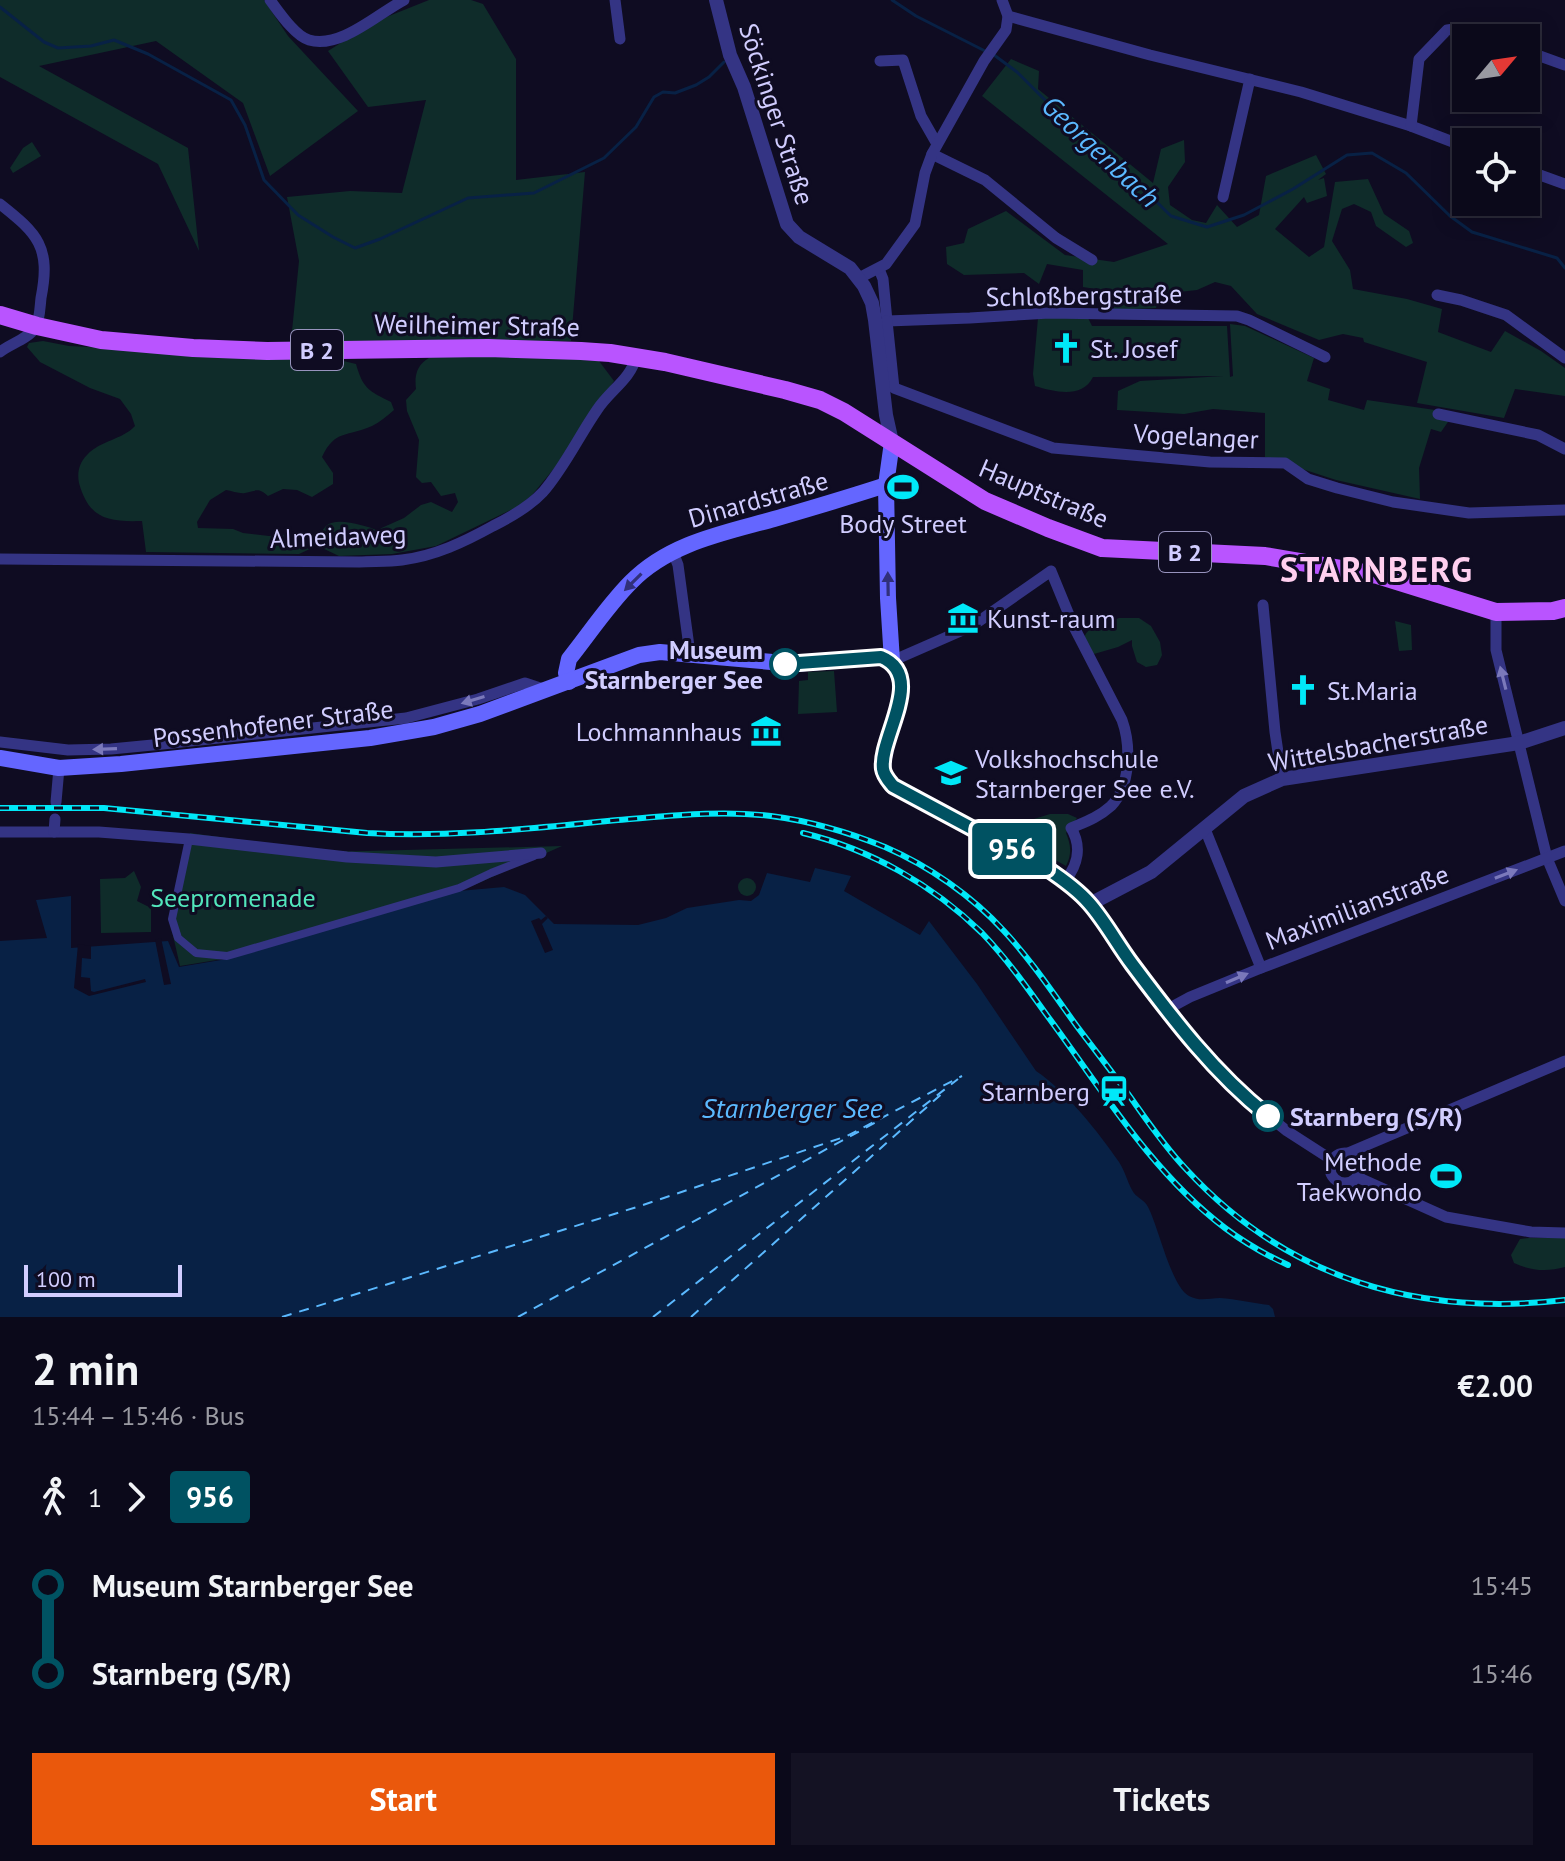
<!DOCTYPE html>
<meta charset="utf-8">
<style>
body{margin:0;font-family:"PT Sans",sans-serif;background:#141223;color:#f1f3f6;height:100vh;display:flex;flex-direction:column;font-size:30px;white-space:nowrap}
*{box-sizing:border-box;margin:0}
p{font-size:26px;color:#9a9aa2}
.icon{flex:none;width:44px;height:44px;fill:none;stroke:currentColor;stroke-width:2;stroke-linecap:round;stroke-linejoin:round}
.map{position:relative;height:1317px;overflow:hidden}
.panel{display:flex;flex-direction:column;background:#0b091a;flex:1}
.panel>*{flex:none}
.badge{padding:0 16px;border-radius:6px;font-size:28px;line-height:52px}
.needle{width:52px;rotate:61deg}
.fabs{position:absolute;left:1452px;top:24px;display:grid;gap:16px}
.fabs a{display:grid;place-items:center;width:88px;height:88px;border-radius:0px;background:#0b091a;box-shadow:0 4px 20px #0003,0 0 0 2px #2b2a39;font-size:40px}
.scale{position:absolute;left:24px;bottom:20px;width:158px;box-sizing:border-box;padding-left:8px;border:4px solid #d1cdff;border-top:0;font-size:22px;line-height:28px;white-space:nowrap;color:#d1cdff;-webkit-text-stroke:6px #0f0c22;paint-order:stroke}
.map>.badge{position:absolute;translate:-50% -50%;box-shadow:0 0 0 4px #fff}
.legs{display:flex;align-items:center;gap:12px;height:88px;padding:0 32px;font-size:26px}
.legs p{margin-inline-start:auto}
.headline{display:flex;align-items:center;justify-content:space-between;height:136px;padding:0 32px}
h1{font-size:44px;font-weight:600;line-height:60px}
.button{display:flex;gap:16px;margin-top:auto;padding:16px 32px}
.button a{flex:1;height:92px;border-radius:0px;background:#ea580c;color:#fff;font-size:32px;font-weight:600;line-height:92px;text-align:center}
.button a+a{background:#141223;color:#f1f3f6}
ul{padding:0 32px;list-style:none}
li{display:flex;align-items:center;gap:28px;height:88px;font-size:30px}
li i{display:grid;place-items:center;width:12px;height:100%;margin:0 10px;background:currentColor}
li i::after{content:'';width:20px;height:20px;margin:-10px;border:6px solid;border-radius:50%;background:#0b091a}
li p{margin-inline-start:auto}
li:first-child i{background:linear-gradient(#0000 50%,currentColor 0)}
li:last-child i{background:linear-gradient(currentColor 50%,#0000 0)}
.map>svg:first-child{display:block}
</style>
<div class="map">
<svg width="1565" height="1317" viewBox="0 0 1565 1317">
<rect width="100%" height="100%" fill="#0f0c22"/>
<g fill="#0f2c2a">
<polygon points="0,0 264,0 288,36 358,111 270,176 243,103 156,41 39,66 188,148 199,251 158,164 0,77"/>
<polygon points="429,0 471,0 483,4 516,59 516,180 585,172 571,341 291,341 299,261 287,197 350,191 402,193 426,100 368,107 328,51 374,22"/>
<polygon points="1011,59 1039,71 1038,89 1153,183 1161,149 1184,140 1185,162 1168,187 1170,205 1192,220 1206,223 1217,205 1237,227 1259,215 1266,176 1316,155 1326,174 1318,180 1324,178 1327,196 1307,203 1304,197 1275,229 1309,257 1324,247 1335,182 1368,179 1384,214 1409,231 1413,243 1406,247 1376,226 1371,212 1354,204 1342,209 1332,241 1350,270 1353,289 1407,299 1442,309 1438,332 1491,352 1505,331 1541,351 1565,368 1565,396 1515,389 1504,418 1417,403 1427,362 1364,342 1363,338 1343,334 1319,340 1257,314 1231,286 1215,282 1197,290 1161,294 1156,308 1114,310 1114,292 1083,287 1083,270 1047,264 1039,284 1024,273 964,275 947,264 946,247 964,243 968,229 1006,211 1065,255 1114,262 1168,244 982,96"/>
<polygon points="32,142 41,156 13,173 10,168 23,148"/>
<path d="M1038,318H1088L1092,326H1227L1230,377L1233,376L1230,324L1245,326L1314,358L1307,381L1330,389L1328,400L1364,410L1367,400L1435,410L1450,419L1441,432L1431,429L1419,468L1420,499L1336,480L1265,457V413L1213,409L1184,414L1117,410L1118,391L1140,381L1224,376L1093,377C1082,399 1055,392 1035,386L1033,374Z"/>
<path d="M43,341L69,346L127,349L195,357L335,359L356,364C363,389 369,391 391,402L394,410C387,416 380,422 372,426C348,437 335,429 322,457L333,473V484L312,497L297,490L283,489L268,496C258,487 256,491 245,493C240,494 232,491 226,490L210,500L197,522L198,528L233,529L243,533L269,536L303,533L315,541L312,548L299,554L146,552L142,521C108,522 89,519 79,483C77,473 79,463 87,455C101,440 122,440 135,426L131,414L120,399L90,388L40,362L27,347L29,343Z"/>
<path d="M445,351L599,361L614,381L566,454L532,495L517,507L436,546L392,554L339,556L320,547L318,538C321,534 322,530 326,526C336,516 366,526 377,530L404,518L421,505L431,502L452,512L458,502L455,493L441,496L431,482L422,483L416,477L419,440L407,411L406,400L416,389C413,365 425,358 445,351Z"/>
<path d="M1119,618H1139L1151,626L1160,642L1162,655L1157,665L1146,667L1137,662L1132,646V640L1118,647L1094,654C1069,630 1100,625 1119,618Z"/>
<polygon points="1395,621 1411,625 1412,650 1399,651"/>
<polygon points="834,671 837,712 798,714 799,681 808,680 808,672"/>
<path d="M1050,814H1068L1077,818L1066,833C1071,845 1072,854 1066,866L1007,833L1018,824Z"/>
<polygon points="190,833 328,852 562,846 474,885 229,958 180,966 169,918"/>
<polygon points="134,871 141,887 137,901 151,908 151,932 101,933 100,879 125,878"/>
<circle cx="747" cy="887" r="9"/>
<path d="M1529,1238H1565V1267C1547,1272 1531,1271 1514,1263L1511,1255L1520,1239Z"/>
</g>
<path fill="#082145" d="M815,868L851,876L844,891L920,935L929,921L977,984L1036,1071C1065,1090 1099,1133 1119,1162C1125,1171 1127,1181 1132,1190C1136,1198 1144,1199 1148,1207C1159,1228 1171,1286 1189,1296C1200,1302 1209,1298 1220,1298C1236,1299 1253,1303 1269,1305L1273,1309L1275,1317H0V941L47,938L36,900L71,896V948L168,941L179,967L227,959L459,891L504,887L525,895L554,924L638,925L666,918L687,908L739,900L751,901L759,895L767,873L810,882Z"/>
<g fill="#0f0c22">
<polygon points="546,916 548,918 542,924 553,950 545,953 531,921 539,918 541,920"/>
<polygon points="161,938 171,984 164,985 155,940"/>
<polygon points="78,944 91,946 91,959 82,958 81,977 90,978 91,991 94,992 145,979 146,982 89,996 74,988"/>
</g>
<g fill="none" stroke-linecap="round" stroke-linejoin="round">
<g stroke="#082145" stroke-width="3">
<polyline points="892,0 916,16 987,52"/>
<polyline points="0,7 44,42 58,48 91,46 114,40 148,54 231,100 245,125 264,180 298,215 333,237 355,248 380,239 468,198 534,193 604,158 636,127 654,97 663,92 675,93 696,85 709,77 724,62"/>
<polyline points="994,55 1017,72 1049,104 1112,158 1171,216 1207,227 1244,215 1293,189 1347,155 1372,153 1406,173 1450,216 1472,232 1557,258 1565,268"/>
</g>
<g stroke="#5bb9ff" stroke-width="2" stroke-dasharray="10 8" stroke-linecap="butt">
<polyline points="282,1317 640,1206 847,1136 962,1076"/>
<polyline points="518,1317 880,1120"/>
<polyline points="653,1317 958,1079"/>
<polyline points="691,1317 946,1090"/>
</g>
<polyline stroke="#343484" stroke-width="8" points="189,839 172,919 178,938 196,953 227,956 459,888 491,873 534,856"/>
<g stroke="#343484" stroke-width="11">
<path d="M270,0C279,12 295,36 309,40C341,49 377,14 404,0"/>
<polyline points="615,0 620,39"/>
<polyline points="1008,16 1150,55 1301,92 1411,126 1466,147"/>
<polyline points="1526,51 1565,65"/>
<polyline points="880,61 903,60 921,116 937,144"/>
<polyline points="1411,126 1419,59 1447,30 1461,28 1490,38"/>
<polyline points="932,154 985,180 1056,238 1092,260"/>
<polyline points="1526,170 1565,184"/>
<polyline points="1223,197 1250,79"/>
<path d="M0,204C38,234 51,247 41,298C40,306 40,321 35,328C28,339 10,344 0,352"/>
<polyline points="879,269 883,279 887,321 970,318 1049,313 1237,316 1249,320 1325,357"/>
<polyline points="859,278 886,264 915,224 925,173 932,154 984,61 1006,30 1008,16 1002,0"/>
<polyline points="1437,295 1461,300 1506,315 1565,358"/>
<polyline points="887,321 894,388 1053,448 1210,462 1285,463 1308,479 1337,488 1393,502 1469,513 1565,510"/>
<polyline points="1438,414 1538,435 1565,449"/>
<polyline points="673,552 678,565 690,654"/>
<path d="M0,559L359,562C373,561 388,562 402,560C435,556 464,542 493,526C511,517 529,507 543,492C564,468 579,436 597,410C609,391 631,379 636,357"/>
<polyline points="1263,605 1275,732 1282,779"/>
<polyline points="1496,612 1496,650 1547,858 1565,901"/>
<path d="M892,661L972,626L1051,571L1074,627L1122,720C1131,745 1131,786 1111,806C1099,817 1085,822 1071,828C1082,846 1078,865 1065,881"/>
<polyline points="0,742 68,750 111,749 163,744 406,718 478,699 525,683 546,690"/>
<polyline points="56,802 59,768"/>
<polyline points="1205,829 1261,968"/>
<polyline points="0,832 99,832 189,839 347,857 436,862 541,853"/>
<polyline points="54,832 55,819"/>
<polyline points="1090,904 1166,1010 1222,1076 1245,1097 1287,1131 1332,1160"/>
<polyline points="1166,1010 1190,997 1261,968 1565,851"/>
<circle cx="1345" cy="1168" r="15"/>
<polyline points="1348,1153 1565,1061"/>
<polyline points="1357,1177 1446,1217 1531,1232 1565,1233"/>
</g>
<g stroke="#343484" stroke-width="14">
<polyline points="716,0 730,55 744,87 787,224 799,237 850,268 864,286 872,303 875,320 886,415 892,442"/>
<polyline points="892,661 899,673 902,682 898,705 889,738 883,771 893,786 1046,868 1065,881 1090,904 1151,872 1244,796 1282,779 1519,743 1565,728"/>
</g>
<g stroke="#6466ff" stroke-width="16">
<path d="M569,682L566,673L569,659C589,634 608,605 631,582C669,543 724,533 774,519C812,508 849,497 886,485"/>
<polyline points="0,758 59,768 121,764 370,738 434,727 480,714 639,655 660,652 794,664 881,657 892,661 888,598 886,485 892,442"/>
</g>
<polyline stroke="#b954ff" stroke-width="18" points="0,315 37,326 101,340 193,348 267,351 488,348 581,351 610,353 665,362 785,390 820,400 844,412 985,501 1048,528 1102,548 1265,556 1377,575 1496,612 1553,611 1565,608"/>
<defs>
<g id="rail">
<path d="M0,808H104L367,833C451,838 534,828 618,820C669,816 720,810 771,816C810,821 848,832 885,847C929,866 972,896 1004,931C1031,960 1053,993 1076,1025C1094,1049 1113,1073 1131,1098C1148,1122 1165,1147 1186,1169C1287,1279 1418,1317 1565,1300"/>
<path d="M803,833C870,849 933,885 982,933C1006,958 1026,986 1046,1014C1101,1088 1151,1172 1225,1228C1245,1243 1266,1255 1288,1265"/>
</g>
</defs>
<use href="#rail" stroke="#00e8f8" stroke-width="6"/>
<use href="#rail" stroke="#0f0c22" stroke-width="3" stroke-dasharray="9" stroke-linecap="butt"/>
</g>
<defs><path id="oneway-solid" d="M-6-.8H1V-3.2L6.5 0L1 3.2V.8H-6Z" transform="scale(2)"/></defs>
<g fill="#31307a">
<use href="#oneway-solid" transform="translate(633 582) rotate(135)"/>
<use href="#oneway-solid" transform="translate(888 584) rotate(-91)"/>
</g>
<g fill="#7b79bb">
<use href="#oneway-solid" transform="translate(1503 678) rotate(-104)"/>
<use href="#oneway-solid" transform="translate(473 700) rotate(163)"/>
<use href="#oneway-solid" transform="translate(105 749) rotate(178)"/>
<use href="#oneway-solid" transform="translate(1506 874) rotate(-21)"/>
<use href="#oneway-solid" transform="translate(1237 978) rotate(-23)"/>
</g>
<g fill="none" stroke-linecap="round" stroke-linejoin="round">
<defs>
<path id="line-1" d="M785,664L881,657C927,676 879,737 883,769C884,776 889,781 893,786L1046,868C1061,878 1077,889 1089,903C1105,921 1117,944 1132,964C1173,1019 1214,1073 1268,1116"/>
</defs>
<use href="#line-1" stroke="#fff" stroke-width="18"/>
<use href="#line-1" stroke="#005262" stroke-width="12"/>
</g>
<defs>
<symbol id="church-bare" viewBox="-9 -9 18 18"><path d="M-1.2-6h2.4v3.5h3.3v2.4h-3.3V6h-2.4V-.1h-3.3v-2.4h3.3Z" fill="#00e8f8" stroke="#0f0c22" stroke-width="2.5" paint-order="stroke"/></symbol>
<symbol id="stadium-bare" viewBox="-9 -9 18 18"><path d="M0-5a6.5 5 0 1 0 0 10a6.5 5 0 1 0 0-10ZM-3.5-1.8h7v3.6h-7Z" fill="#00e8f8" stroke="#0f0c22" stroke-width="2.5" paint-order="stroke"/></symbol>
<symbol id="museum-bare" viewBox="-9 -9 18 18"><path d="M0-6L6-3V-2H-6V-3ZM-5-1h2V3h-2ZM-1-1h2V3h-2ZM3-1h2V3H3ZM-6 4H6V6H-6Z" fill="#00e8f8" stroke="#0f0c22" stroke-width="2.5" paint-order="stroke"/></symbol>
<symbol id="university-bare" viewBox="-9 -9 18 18"><path d="M0-5L7-2L0 1L-7-2ZM-4 1L0 2.5L4 1V4Q0 6-4 4Z" fill="#00e8f8" stroke="#0f0c22" stroke-width="2.5" paint-order="stroke"/></symbol>
<symbol id="station-bare" viewBox="-9 -9 18 18"><path d="M-3-6H3Q5-6 5-4V2Q5 4 3 4L4.5 6H3L1.5 4h-3L-3 6H-4.5L-3 4Q-5 4-5 2V-4Q-5-6-3-6ZM-3.5-4v3h7v-3ZM-3.5 1v1.5H-2V1ZM2 1v1.5H3.5V1Z" fill="#00e8f8" stroke="#0f0c22" stroke-width="2.5" paint-order="stroke"/></symbol>
</defs>
<g fill-rule="evenodd">
<use href="#church-bare" x="1044" y="326" width="44" height="44"/>
<use href="#stadium-bare" x="881" y="465" width="44" height="44"/>
<use href="#museum-bare" x="941" y="596" width="44" height="44"/>
<use href="#church-bare" x="1281" y="668" width="44" height="44"/>
<use href="#museum-bare" x="744" y="709" width="44" height="44"/>
<use href="#university-bare" x="929" y="751" width="44" height="44"/>
<use href="#station-bare" x="1092" y="1069" width="44" height="44"/>
<use href="#stadium-bare" x="1424" y="1154" width="44" height="44"/>
</g>
<g fill="#fff" stroke="#005262" stroke-width="4">
<circle cx="785" cy="664" r="14"/>
<circle cx="1268" cy="1116" r="14"/>
</g>
<g text-anchor="middle" dominant-baseline="central" stroke-width="6" stroke-linejoin="round" paint-order="stroke">
<g fill="#0f0c22" stroke="#9793bd" stroke-width="2">
<rect x="291" y="330" width="52" height="40" rx="6"/>
<rect x="1159" y="532" width="52" height="40" rx="6"/>
</g>
<g font-size="24" font-weight="bold" fill="#d1cdff">
<text x="317" y="350">B 2</text>
<text x="1185" y="552">B 2</text>
</g>
<g font-size="26" fill="#d1cdff" stroke="#0f0c22">
<text transform="translate(777 114) rotate(72)">Söckinger Straße</text>
<text transform="translate(1084 295) rotate(-1)">Schloßbergstraße</text>
<text transform="translate(477 325) rotate(1)">Weilheimer Straße</text>
<text transform="translate(1196 436) rotate(3)">Vogelanger</text>
<text transform="translate(1044 493) rotate(23)">Hauptstraße</text>
<text transform="translate(758 499) rotate(-16)">Dinardstraße</text>
<text transform="translate(338 536) rotate(-2)">Almeidaweg</text>
<text transform="translate(273 723) rotate(-7)">Possenhofener Straße</text>
<text transform="translate(1378 743) rotate(-10)">Wittelsbacherstraße</text>
<text transform="translate(1357 907) rotate(-21)">Maximilianstraße</text>
</g>
<g font-size="26" fill="#d1cdff" stroke="#0f0c22" text-anchor="start">
<text x="1090" y="348">St. Josef</text>
<text x="903" y="523" text-anchor="middle">Body Street</text>
<text x="987" y="618">Kunst-raum</text>
<text x="1327" y="690">St.Maria</text>
<text x="742" y="731" text-anchor="end">Lochmannhaus</text>
<text x="975" y="758">Volkshochschule<tspan x="975" dy="30">Starnberger See e.V.</tspan></text>
<text x="1090" y="1091" text-anchor="end">Starnberg</text>
<text x="1422" y="1161" text-anchor="end">Methode<tspan x="1422" dy="30">Taekwondo</tspan></text>
</g>
<g font-size="26" font-weight="bold" fill="#d1cdff" stroke="#0f0c22" text-anchor="end">
<text x="763" y="649">Museum<tspan x="763" dy="30">Starnberger See</tspan></text>
<text x="1290" y="1116" text-anchor="start">Starnberg (S/R)</text>
</g>
<g font-size="26" fill="#52e6bc" stroke="#0f0c22">
<text x="233" y="897">Seepromenade</text>
</g>
<g font-size="28" font-style="italic" fill="#5bb9ff" stroke="#0f0c22">
<text transform="translate(1101 151) rotate(43)">Georgenbach</text>
<text x="792" y="1107">Starnberger See</text>
</g>
<g font-size="34" font-weight="bold" letter-spacing="2" fill="#ffcfef" stroke="#0f0c22">
<text x="1377" y="569">STARNBERG</text>
</g>
</g>
</svg>
<div class="fabs">
<a><svg class="needle" viewBox="-14 -14 28 28"><path d="M0-13l5 13h-10z" fill="#e53935"/><path d="M0 13l5-13h-10z" fill="#9a9aa2"/></svg></a>
<a><svg class="icon" aria-label="locate" viewBox="0 0 24 24"><circle cx="12" cy="12" r="6"/><path d="M12 2v4M12 18v4M2 12h4M18 12h4"/></svg></a>
</div>
<div class="scale">100 m</div>
<b class="badge" style="left:1012px;top:849px;background:#005262;color:#fff">956</b>
</div>
<section class="panel">
<div class="headline"><div><h1>2 min</h1><p>15:44 – 15:46 · Bus</p></div><b>€2.00</b></div>
<div class="legs"><svg class="icon" aria-label="walk" viewBox="0 0 24 24"><circle cx="13" cy="4" r="2"/><path d="M13 8l-2 6 4 7M11 14l-3 7M7 12l3-4h3l4 4"/></svg>1<svg class="icon" aria-label="forward" viewBox="0 0 24 24"><path d="M9 5l7 7-7 7"/></svg><b class="badge" style="background:#005262;color:#fff">956</b></div>
<ul>
<li><i style="color:#005262"></i><b>Museum Starnberger See</b><p>15:45</p></li>
<li><i style="color:#005262"></i><b>Starnberg (S/R)</b><p>15:46</p></li>
</ul>
<div class="button"><a>Start</a><a>Tickets</a></div>
</section>
